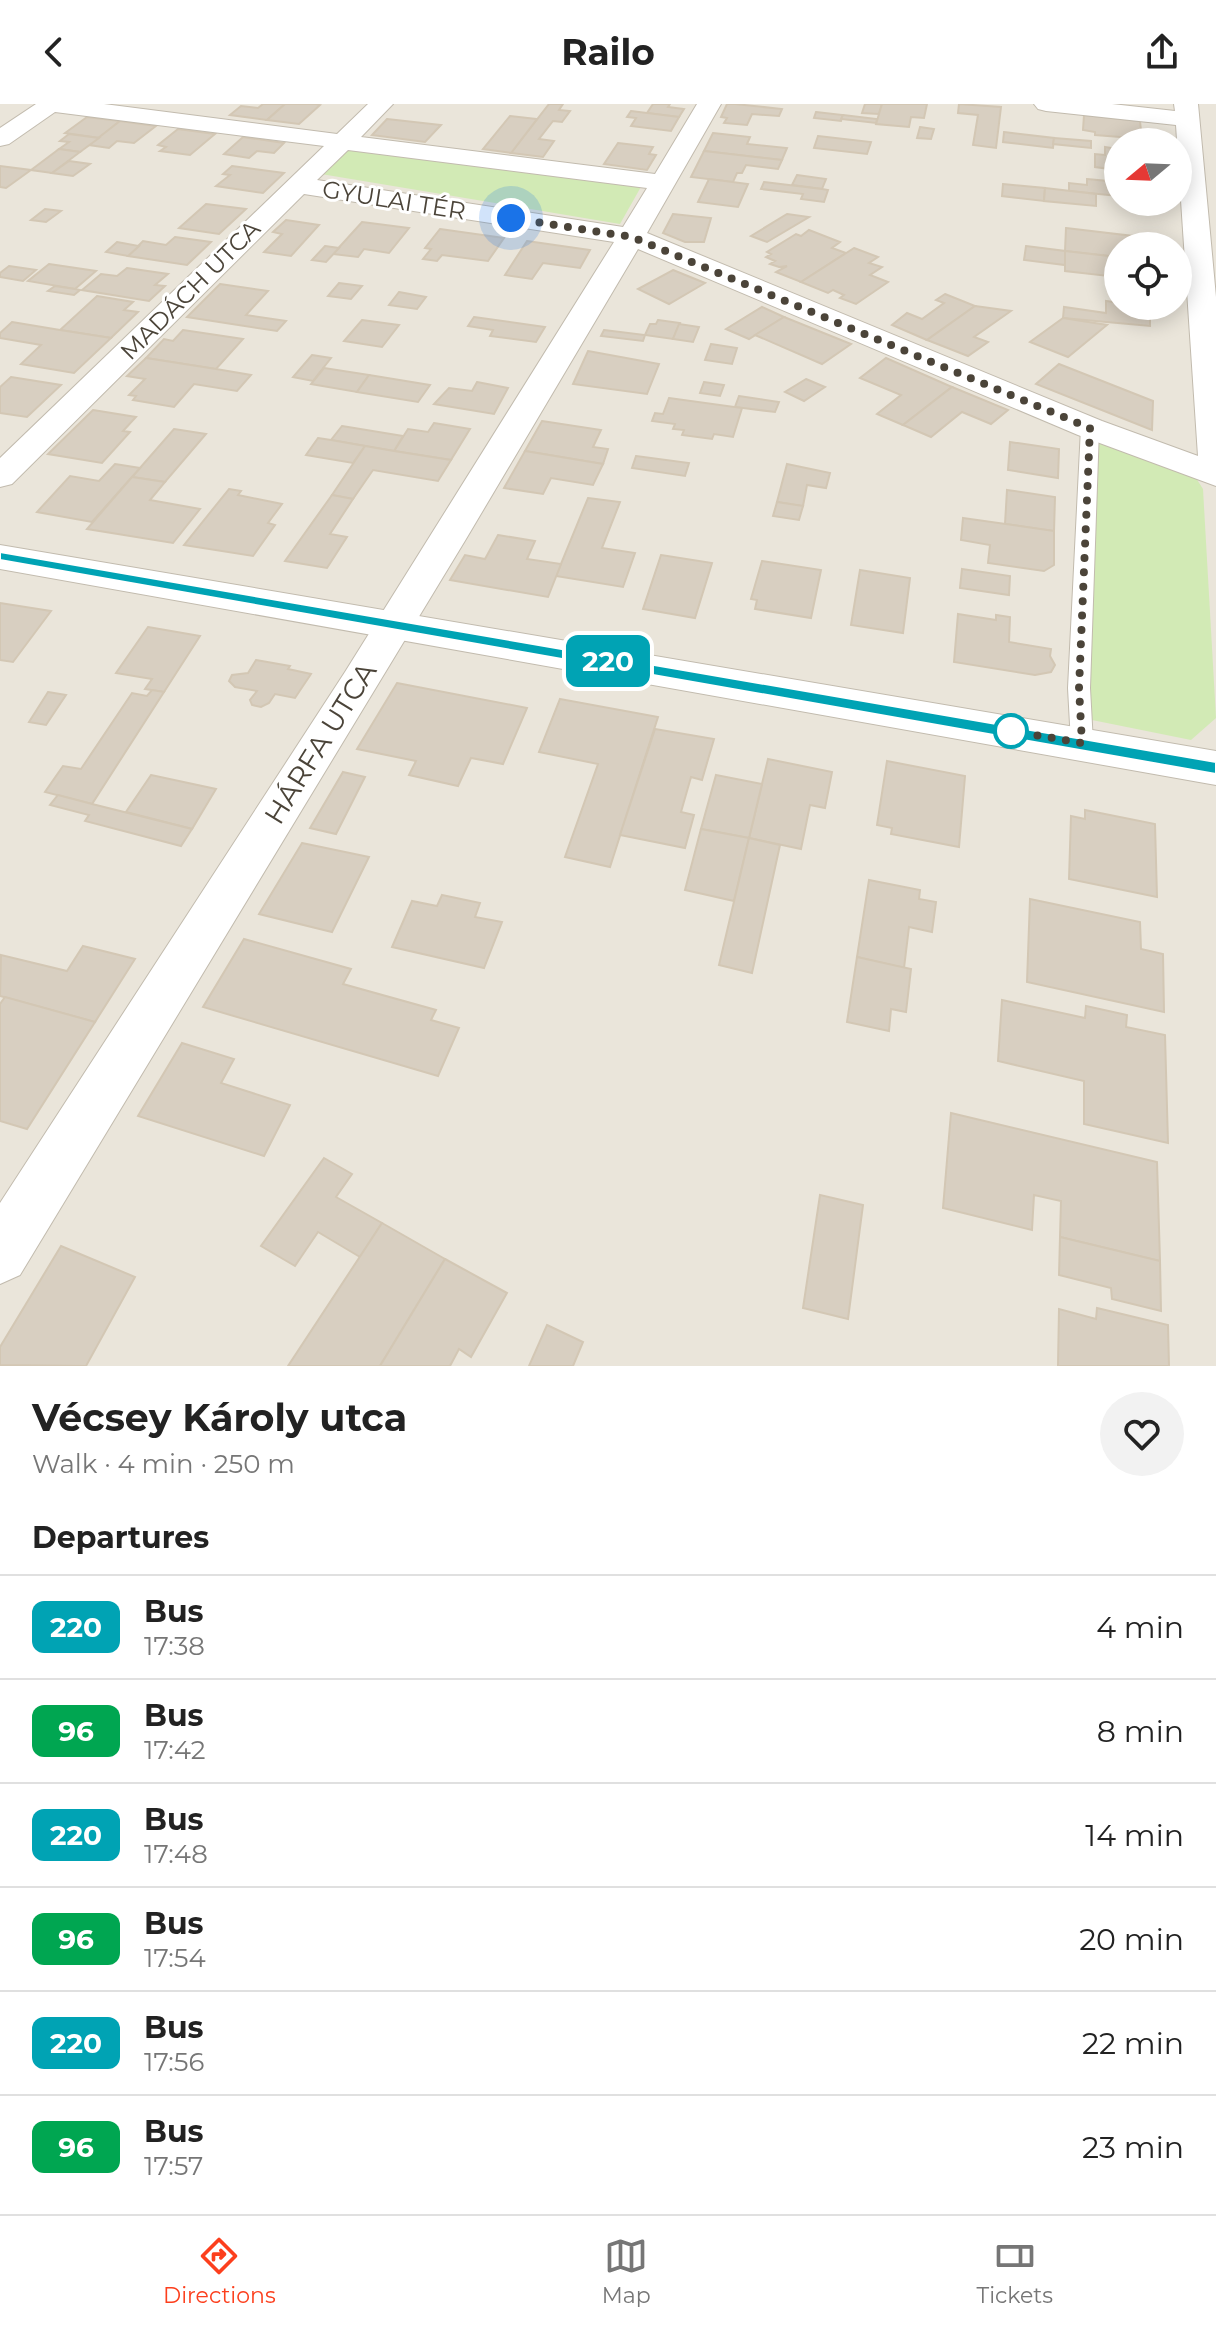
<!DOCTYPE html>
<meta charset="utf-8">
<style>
body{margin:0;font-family:Montserrat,sans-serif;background:#f2f2f2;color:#222;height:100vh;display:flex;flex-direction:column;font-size:30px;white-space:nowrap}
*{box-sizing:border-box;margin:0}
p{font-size:26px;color:#767676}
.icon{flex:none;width:44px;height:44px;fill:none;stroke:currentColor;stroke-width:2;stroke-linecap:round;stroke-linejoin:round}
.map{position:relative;height:1262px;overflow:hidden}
.sheet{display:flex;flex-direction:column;background:#fff;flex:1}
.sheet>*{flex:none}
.badge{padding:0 16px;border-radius:12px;font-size:28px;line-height:52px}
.needle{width:52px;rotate:251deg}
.fabs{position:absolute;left:1104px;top:24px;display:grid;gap:16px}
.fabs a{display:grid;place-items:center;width:88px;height:88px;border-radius:50%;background:#fff;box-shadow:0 4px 20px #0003;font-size:40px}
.you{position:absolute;width:40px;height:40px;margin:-20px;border:6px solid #fff;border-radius:50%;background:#1a73e8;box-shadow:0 0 0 12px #1a73e833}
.map>.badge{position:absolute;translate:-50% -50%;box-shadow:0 0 0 4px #fff}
h2{padding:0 32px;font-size:30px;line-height:72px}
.round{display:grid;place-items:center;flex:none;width:84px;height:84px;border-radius:42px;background:#f2f2f2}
.summary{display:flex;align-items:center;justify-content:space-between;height:136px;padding:0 32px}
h1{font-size:38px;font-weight:700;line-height:60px}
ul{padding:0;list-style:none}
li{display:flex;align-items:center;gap:24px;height:104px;padding:0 32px;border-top:2px solid #e0e0e0}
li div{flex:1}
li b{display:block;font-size:30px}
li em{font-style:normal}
li .badge{min-width:88px;font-weight:700;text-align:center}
header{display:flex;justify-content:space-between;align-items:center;height:104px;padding:0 32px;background:#fff;font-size:36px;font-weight:700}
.tabs{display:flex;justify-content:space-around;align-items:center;height:112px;border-top:2px solid #e0e0e0;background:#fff;font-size:22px;color:#767676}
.tabs a{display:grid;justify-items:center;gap:4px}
.tabs .selected{color:#fc3f1d}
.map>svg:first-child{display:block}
</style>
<header><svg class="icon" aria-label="back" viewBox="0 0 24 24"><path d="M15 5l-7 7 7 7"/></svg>Railo<svg class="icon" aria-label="share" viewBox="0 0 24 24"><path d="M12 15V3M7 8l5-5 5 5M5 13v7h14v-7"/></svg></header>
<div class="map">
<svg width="1216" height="1262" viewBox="0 0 1216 1262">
<rect width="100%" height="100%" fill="#f6f3ec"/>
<path fill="#eae5da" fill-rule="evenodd" d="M0,0H1216V1262H0ZM1118,38H1178V98H1118ZM1118,142H1178V202H1118Z"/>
<g fill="#d2eab5">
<polygon points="353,42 642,81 620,120 321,70"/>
<polygon points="1095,330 1194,371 1203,385 1216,614 1191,636 1087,615"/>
</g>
<g fill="#d8cfc1" stroke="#d3c7b4" stroke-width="2">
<polygon points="263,0 285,0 267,16 230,11 241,2 258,4"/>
<polygon points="285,0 316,0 320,1 299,20 267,16"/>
<polygon points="549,0 563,0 559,6 570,7 562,18 553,17 539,35 554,37 543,53 511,49"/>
<polygon points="653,0 670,0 668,3 684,5 679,13 647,9"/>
<polygon points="727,0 735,0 782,5 779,12 752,10 747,21 724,19 727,14 721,13"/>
<polygon points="865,0 882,0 879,10 862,9"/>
<polygon points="882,0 927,0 924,14 911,13 909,23 876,20"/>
<polygon points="959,0 1001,3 996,44 973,41 978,11 958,9"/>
<polygon points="631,7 679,13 671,27 631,22 636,14 627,13"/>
<polygon points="816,8 843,11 841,17 814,14"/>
<polygon points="843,11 877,15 876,19 841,15"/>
<polygon points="1084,11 1140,17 1141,27 1145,27 1146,35 1095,31 1095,28 1083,26"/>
<polygon points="510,12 537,15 511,49 483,45"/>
<polygon points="87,13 120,17 99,34 65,29"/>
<polygon points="387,15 441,21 425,38 372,31"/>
<polygon points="120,17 156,22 134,39 117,37 109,44 89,41"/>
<polygon points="920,23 934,25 931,35 917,34"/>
<polygon points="178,25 215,30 190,51 160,47 166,43 158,41"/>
<polygon points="1004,28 1054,34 1053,44 1003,38"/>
<polygon points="713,29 750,33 747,40 787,44 782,56 704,47"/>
<polygon points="69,30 99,34 80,48 59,45 69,38 60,37"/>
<polygon points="818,32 871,38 867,50 814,44"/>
<polygon points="243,33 284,39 274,49 257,47 249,54 224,50"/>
<polygon points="1054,34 1091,37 1091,44 1053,40"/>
<polygon points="618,39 653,43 649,50 656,51 647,66 604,60"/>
<polygon points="1105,43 1118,45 1118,66 1095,63 1095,50 1105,51"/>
<polygon points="59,45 80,48 52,69 31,66"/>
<polygon points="704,47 782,56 778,65 746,61 742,69 737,69 733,78 691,73"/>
<polygon points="69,57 90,60 73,72 52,69"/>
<polygon points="0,62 31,66 6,84 0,83"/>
<polygon points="232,62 284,69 263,89 216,82 230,71 223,70"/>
<polygon points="797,71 826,75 822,85 792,81"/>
<polygon points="709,75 748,80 738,103 698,98"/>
<polygon points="1087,75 1118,78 1118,92 1069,87 1069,79 1087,81"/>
<polygon points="764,78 822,85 828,86 824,98 801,95 803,90 761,85"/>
<polygon points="1003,80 1045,84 1044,97 1002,92"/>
<polygon points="1045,84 1096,90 1096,102 1044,97"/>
<polygon points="206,100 246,105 219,130 179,124"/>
<polygon points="45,105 61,107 46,118 31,116"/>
<polygon points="673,110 711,114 704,138 685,138 663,129"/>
<polygon points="787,110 809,113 767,138 751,132"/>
<polygon points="286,116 319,121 291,152 264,148 282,130 273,128"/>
<polygon points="362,118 409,124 389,149 364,145 358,153 333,150"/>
<polygon points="1066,124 1133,132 1133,142 1118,142 1118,153 1065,147"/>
<polygon points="440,125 504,134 488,157 442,151 437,157 423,155 431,145 425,144"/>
<polygon points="809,126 840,138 832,144 846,149 801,178 776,168 787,162 779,163 770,160 775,157 766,153 771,150 767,148 796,130 801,132"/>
<polygon points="175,133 211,138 187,161 128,152 143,137 166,141"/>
<polygon points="527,137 590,146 580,164 543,159 532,175 505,171"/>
<polygon points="117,138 139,142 128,152 106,148"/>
<polygon points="325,142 339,144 326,158 312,156"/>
<polygon points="1026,142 1065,147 1065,161 1024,156"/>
<polygon points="854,144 878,153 869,159 882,163 870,171 888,178 856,200 840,194 844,191 833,186 828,189 801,178"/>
<polygon points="1065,147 1117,153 1117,173 1065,167"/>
<polygon points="49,160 96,167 75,185 28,177"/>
<polygon points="9,162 36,166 23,177 0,173 0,169"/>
<polygon points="127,164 168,170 155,181 165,182 149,197 82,186 101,170 117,172"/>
<polygon points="673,166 705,179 669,200 638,185"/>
<polygon points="339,179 362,182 351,195 328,192"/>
<polygon points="220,180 268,187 246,211 286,217 277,227 187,213"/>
<polygon points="55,182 75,185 80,186 74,191 48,187"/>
<polygon points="399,188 426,193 417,205 389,201"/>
<polygon points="945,190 975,202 927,236 892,221 907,209 922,215 944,199 936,196"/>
<polygon points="1114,191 1118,191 1118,202 1150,202 1150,222 1063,214 1064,203 1106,209 1106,197 1113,198"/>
<polygon points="97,192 133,198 124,206 138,208 111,234 60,226"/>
<polygon points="975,202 1011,207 974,233 988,238 968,252 927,236"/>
<polygon points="762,203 784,213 749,235 726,225"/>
<polygon points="474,213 545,223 536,238 490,232 493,226 468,222"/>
<polygon points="784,213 851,240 822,260 755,231"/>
<polygon points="1063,214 1107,221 1068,253 1030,238"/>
<polygon points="362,216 399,221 382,243 344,237"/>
<polygon points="658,216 680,219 673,235 645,231 650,220 656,220"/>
<polygon points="12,218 60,226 111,234 74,269 21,260 41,241 0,234 0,229"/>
<polygon points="679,220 699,223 693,238 673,235"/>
<polygon points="183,226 243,235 216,265 146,254 164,235 173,237"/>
<polygon points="604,226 645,231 643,237 601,232"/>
<polygon points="711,240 737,244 732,260 705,256"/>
<polygon points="588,247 659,260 647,290 573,280"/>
<polygon points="312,251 331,254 313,277 293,273"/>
<polygon points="146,254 216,265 251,271 237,287 194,280 174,303 133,296 136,292 129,291 145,275 127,272"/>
<polygon points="886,254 952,283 903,321 877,310 901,291 860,274"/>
<polygon points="1059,260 1153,297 1152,326 1036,280"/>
<polygon points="324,264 369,271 357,288 311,280"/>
<polygon points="369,271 430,281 418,298 357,288"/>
<polygon points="11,273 61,281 27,313 0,309 0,283"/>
<polygon points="806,275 825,283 804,297 785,288"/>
<polygon points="477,278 508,284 494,310 434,300 449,284 472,287"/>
<polygon points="704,278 724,281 720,292 700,289"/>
<polygon points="952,283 1008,306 991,320 962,308 931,333 903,321"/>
<polygon points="739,292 779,298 775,308 735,303"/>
<polygon points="669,294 742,304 733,333 714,330 712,335 682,331 684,326 673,325 675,320 652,317 655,309 663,310"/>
<polygon points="93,306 136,313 123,327 130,328 102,359 48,350"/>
<polygon points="542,317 601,326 593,343 608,345 603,360 525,347"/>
<polygon points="434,319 470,325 451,356 394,347 408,325 428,328"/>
<polygon points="342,322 403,332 394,347 331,336"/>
<polygon points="174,325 206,330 165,378 132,373"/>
<polygon points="318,334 331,336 365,342 353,359 306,351"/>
<polygon points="1010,338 1059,345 1058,374 1008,366"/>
<polygon points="365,342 394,347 451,356 438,377 373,366 353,395 332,391"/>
<polygon points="525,347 603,360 593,381 551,374 543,390 504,384"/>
<polygon points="636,352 689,359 685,372 632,364"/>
<polygon points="115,360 140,364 92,418 37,408 70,372 99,377"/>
<polygon points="787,360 830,369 826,384 807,381 803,402 777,398"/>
<polygon points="132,373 165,378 150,396 200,405 173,439 87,425"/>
<polygon points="229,385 241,387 238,391 282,400 268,419 275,421 253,452 184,441"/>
<polygon points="1007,386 1055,393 1054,427 1005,420"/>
<polygon points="332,391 353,395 330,430 347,433 327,464 285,457"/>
<polygon points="588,394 620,398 602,444 635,449 623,483 556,472"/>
<polygon points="777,398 803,402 799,416 773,412"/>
<polygon points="963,414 1054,427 1054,461 1044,467 988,459 990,441 961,436"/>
<polygon points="498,431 535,437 527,455 561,460 548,493 450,476 465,451 485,455"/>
<polygon points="661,451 712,459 695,514 643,505"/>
<polygon points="762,457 821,466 811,514 755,505 757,496 751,495"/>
<polygon points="962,465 1010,472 1009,491 960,484"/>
<polygon points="860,466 910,474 903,529 851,521"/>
<polygon points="0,499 51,507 13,558 0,556"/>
<polygon points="958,510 996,516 996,511 1010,513 1009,538 1051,545 1050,552 1055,561 1051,568 1035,571 954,558"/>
<polygon points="148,523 200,532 164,588 145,585 152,575 116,569"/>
<polygon points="256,556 290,562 288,565 311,570 295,594 275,590 269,599 261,603 252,601 250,596 257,587 235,583 229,577 232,571 248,569"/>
<polygon points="397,579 527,604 503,660 471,654 458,682 409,671 416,657 357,645"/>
<polygon points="152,586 164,588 92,700 45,688 63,662 81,665 132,589 147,592"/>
<polygon points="48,588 66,591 46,621 29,618"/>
<polygon points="560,595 658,613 610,763 565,753 598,660 539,648"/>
<polygon points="655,625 714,635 702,676 691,673 681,708 694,711 685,744 620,731"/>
<polygon points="768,655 832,668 825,704 810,701 801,745 749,734"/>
<polygon points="887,657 965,672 959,743 891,730 892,724 877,721"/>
<polygon points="343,668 365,673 336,730 310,724"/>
<polygon points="151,671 216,685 192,725 126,708"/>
<polygon points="716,671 762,680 749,734 701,725"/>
<polygon points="58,691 92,700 192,725 181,742 85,717 89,711 50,701"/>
<polygon points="1085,706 1155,720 1157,793 1069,775 1071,712 1085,715"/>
<polygon points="701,725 749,734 734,797 685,786"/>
<polygon points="749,734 780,741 752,869 719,861"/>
<polygon points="302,739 369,753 332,828 259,810"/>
<polygon points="869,776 920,786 919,795 936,798 932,828 909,823 904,864 857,853"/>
<polygon points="442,791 480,799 475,813 502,818 484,864 392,843 412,797 437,802"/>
<polygon points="1030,795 1140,818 1141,845 1163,850 1164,908 1027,878"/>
<polygon points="244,835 351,865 343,880 436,906 431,916 459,924 438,972 203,903"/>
<polygon points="83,842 135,855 95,918 0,892 1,851 67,867"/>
<polygon points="857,853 911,865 906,908 891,905 889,927 847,918"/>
<polygon points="5,893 95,918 27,1025 0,1017 0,900"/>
<polygon points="1002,896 1085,914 1086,902 1127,911 1126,923 1165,931 1168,1039 1084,1020 1084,977 998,957"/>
<polygon points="182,939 234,955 221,979 290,1001 264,1052 138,1012"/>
<polygon points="951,1009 1157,1058 1160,1157 1060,1133 1061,1097 1034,1091 1032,1126 943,1104"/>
<polygon points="324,1054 352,1070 336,1093 382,1119 360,1153 318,1128 295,1162 261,1142"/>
<polygon points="820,1091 863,1101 848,1215 803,1204"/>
<polygon points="382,1119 445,1155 380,1262 288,1262"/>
<polygon points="1060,1133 1160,1157 1161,1207 1112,1195 1111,1184 1059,1171"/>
<polygon points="61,1142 135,1173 86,1262 0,1261 0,1243"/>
<polygon points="445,1155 507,1189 471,1253 459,1245 450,1262 380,1262"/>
<polygon points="1097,1204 1168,1221 1169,1262 1058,1262 1059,1205 1096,1215"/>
<polygon points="547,1221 583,1238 573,1262 529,1262"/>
</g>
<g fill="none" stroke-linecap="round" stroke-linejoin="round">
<defs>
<polygon id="service" points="1090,319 1099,324 1090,584 1093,639 1090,645 1074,645 1071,639 1068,584 1081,324"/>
<path id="minor" d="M36,0H104L337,30L368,0H393L361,33L655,70L697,0H721L647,129L1102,317L1198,352L1176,21L1046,7L1038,5L1034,0H1112L1175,7L1174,0H1198L1216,193V382L1078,331L638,145L466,435L20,1171L0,1180V1099L345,568L614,138L304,90L12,380L0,383V354L324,42L55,8L9,40L0,42V24ZM348,46L647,84L623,123L317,76Z"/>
<polygon id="tertiary" points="0,441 1216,647 1216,681 0,465"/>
</defs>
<use href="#service" stroke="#c2bbae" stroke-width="2"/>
<use href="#minor" stroke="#c2bbae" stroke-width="2"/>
<use href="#tertiary" stroke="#c2bbae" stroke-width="2"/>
<use href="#service" fill="#fff" fill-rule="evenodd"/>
<use href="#minor" fill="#fff" fill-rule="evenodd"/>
<use href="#tertiary" fill="#fff" fill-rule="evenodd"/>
</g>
<polygon fill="#00a3b4" stroke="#fff" stroke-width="2" points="0,448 1216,658 1216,670 0,456"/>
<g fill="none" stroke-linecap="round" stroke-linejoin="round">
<polyline stroke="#4b4439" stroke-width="8" stroke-dasharray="0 14.4" points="511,114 632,133 1090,324 1079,584 1082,639 1011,627"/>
</g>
<circle fill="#fff" stroke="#00a3b4" stroke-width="4" cx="1011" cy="627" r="16"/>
<g text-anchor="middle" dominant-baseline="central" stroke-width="6" stroke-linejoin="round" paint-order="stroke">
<g font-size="24" fill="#4b4439" stroke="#fff">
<text transform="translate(394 96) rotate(9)">GYULAI TÉR</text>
<text transform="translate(190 186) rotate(-45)">MADÁCH UTCA</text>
</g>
<g font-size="28" fill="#4b4439" stroke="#fff">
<text transform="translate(320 639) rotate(-58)">HÁRFA UTCA</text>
</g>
</g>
</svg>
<div class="fabs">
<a><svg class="needle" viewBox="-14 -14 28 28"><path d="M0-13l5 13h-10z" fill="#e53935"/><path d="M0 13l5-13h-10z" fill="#767676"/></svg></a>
<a><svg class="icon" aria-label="locate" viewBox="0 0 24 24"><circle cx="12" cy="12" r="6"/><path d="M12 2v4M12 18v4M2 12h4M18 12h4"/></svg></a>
</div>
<div class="you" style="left:511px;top:114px"></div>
<b class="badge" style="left:608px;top:557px;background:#00a3b4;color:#fff">220</b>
</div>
<section class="sheet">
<div class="summary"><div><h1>Vécsey Károly utca</h1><p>Walk · 4 min · 250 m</p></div><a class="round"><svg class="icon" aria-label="heart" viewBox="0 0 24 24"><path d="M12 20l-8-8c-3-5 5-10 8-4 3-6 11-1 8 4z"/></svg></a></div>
<h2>Departures</h2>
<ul>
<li><span class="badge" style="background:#00a3b4;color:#fff">220</span><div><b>Bus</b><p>17:38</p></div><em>4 min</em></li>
<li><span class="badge" style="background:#00a651;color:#fff">96</span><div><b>Bus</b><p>17:42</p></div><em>8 min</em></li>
<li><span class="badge" style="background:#00a3b4;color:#fff">220</span><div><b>Bus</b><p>17:48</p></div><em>14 min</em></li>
<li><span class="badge" style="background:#00a651;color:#fff">96</span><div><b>Bus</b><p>17:54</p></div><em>20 min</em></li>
<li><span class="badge" style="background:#00a3b4;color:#fff">220</span><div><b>Bus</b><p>17:56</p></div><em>22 min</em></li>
<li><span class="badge" style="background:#00a651;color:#fff">96</span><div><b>Bus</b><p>17:57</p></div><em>23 min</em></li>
</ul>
</section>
<nav class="tabs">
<a class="selected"><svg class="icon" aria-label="directions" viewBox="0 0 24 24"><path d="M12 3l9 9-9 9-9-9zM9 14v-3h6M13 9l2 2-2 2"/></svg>Directions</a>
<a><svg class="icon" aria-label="map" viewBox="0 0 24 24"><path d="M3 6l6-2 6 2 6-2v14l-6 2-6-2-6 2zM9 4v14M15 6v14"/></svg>Map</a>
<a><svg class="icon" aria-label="tickets" viewBox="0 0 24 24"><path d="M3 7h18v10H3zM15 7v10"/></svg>Tickets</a>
</nav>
